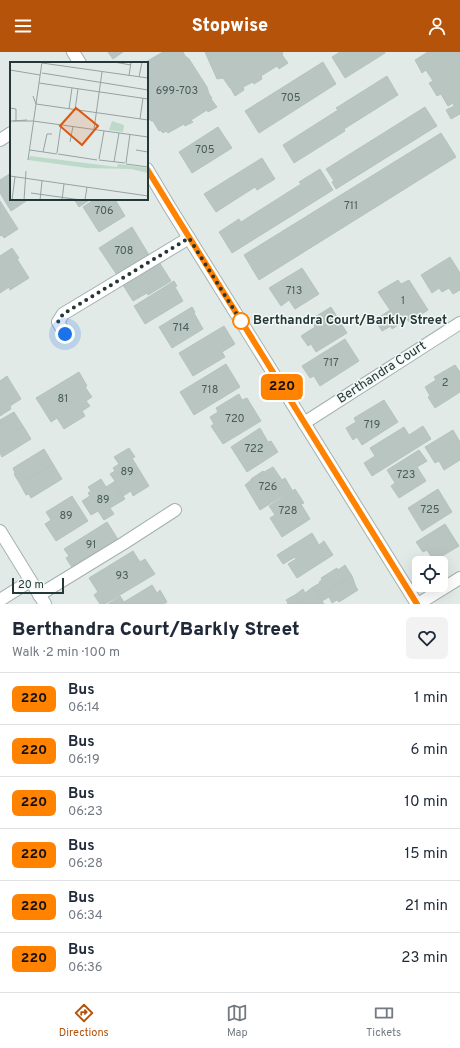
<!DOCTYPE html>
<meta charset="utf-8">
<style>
body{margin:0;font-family:Overpass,sans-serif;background:#f2f2f3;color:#1f2937;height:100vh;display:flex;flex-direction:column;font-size:15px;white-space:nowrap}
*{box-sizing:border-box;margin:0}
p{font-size:13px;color:#747a83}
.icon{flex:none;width:22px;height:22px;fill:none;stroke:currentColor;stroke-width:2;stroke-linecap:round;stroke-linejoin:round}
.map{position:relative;height:552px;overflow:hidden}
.sheet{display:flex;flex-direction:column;background:#fff;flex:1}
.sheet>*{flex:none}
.badge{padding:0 8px;border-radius:6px;font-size:14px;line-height:26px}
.buttons{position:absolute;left:412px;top:504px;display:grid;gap:8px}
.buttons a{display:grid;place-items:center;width:36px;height:36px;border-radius:6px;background:#fff;box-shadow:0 4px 16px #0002;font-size:20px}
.scale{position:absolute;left:12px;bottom:10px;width:52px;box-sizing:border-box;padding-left:4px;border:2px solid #243937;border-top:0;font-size:11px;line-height:14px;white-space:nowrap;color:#243937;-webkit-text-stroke:3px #f2f7f6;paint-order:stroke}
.you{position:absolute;width:20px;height:20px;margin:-10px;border:3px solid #fff;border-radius:50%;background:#1a73e8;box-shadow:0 0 0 6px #1a73e833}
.map>.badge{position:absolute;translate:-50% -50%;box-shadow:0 0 0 2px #fff}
.round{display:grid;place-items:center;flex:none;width:42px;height:42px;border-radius:6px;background:#f2f2f3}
.head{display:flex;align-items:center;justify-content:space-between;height:68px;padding:0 12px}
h1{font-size:19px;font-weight:800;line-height:30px}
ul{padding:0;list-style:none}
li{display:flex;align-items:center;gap:12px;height:52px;padding:0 12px;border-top:1px solid #e0e1e3}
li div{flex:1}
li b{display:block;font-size:15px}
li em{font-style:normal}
li .badge{min-width:44px;font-weight:700;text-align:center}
header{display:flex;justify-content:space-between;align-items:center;height:52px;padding:0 12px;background:#b45309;color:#fff;font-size:18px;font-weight:800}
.tab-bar{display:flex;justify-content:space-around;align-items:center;height:56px;border-top:1px solid #e0e1e3;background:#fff;font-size:11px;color:#747a83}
.tab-bar a{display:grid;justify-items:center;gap:2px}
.tab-bar .current{color:#b45309}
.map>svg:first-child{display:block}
</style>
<header><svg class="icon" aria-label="menu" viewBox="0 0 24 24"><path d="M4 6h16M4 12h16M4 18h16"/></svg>Stopwise<svg class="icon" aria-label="person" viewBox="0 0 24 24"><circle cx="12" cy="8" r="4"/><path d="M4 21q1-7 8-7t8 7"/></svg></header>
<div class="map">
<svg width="460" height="552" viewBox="0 0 460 552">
<rect width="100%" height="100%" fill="#e2eae8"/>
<g fill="#b8c5c1" stroke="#b5c3c0">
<polygon points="108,0 123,0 113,7"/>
<polygon points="163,0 183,0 185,4 189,7 207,35 209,42 212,46 211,47 217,55 208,60 207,58 191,68 193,70 185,74 184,72 168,81 166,79 163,81 160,78 159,79 153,69 151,69 150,67 147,69 147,11 144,11"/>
<polygon points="205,0 282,0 283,2 282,3 288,11 279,17 277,14 261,24 262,27 254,32 253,30 243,35 244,38 235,44 230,35 230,36 223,26 217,27"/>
<polygon points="340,0 385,0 385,1 345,26 332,5"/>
<polygon points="428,0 460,0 460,62 451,67 446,58 454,54 453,51 448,54 441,42 437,44 429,31 433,29 426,18 422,21 415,8"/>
<polygon points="323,10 336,32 259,81 245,59"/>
<polygon points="387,24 398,43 344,77 345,79 294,111 283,93 338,58 336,56"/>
<polygon points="425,55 437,74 336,137 332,130 334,129 326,117"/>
<polygon points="218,75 232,96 192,121 179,100"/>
<polygon points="441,81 456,105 259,228 244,203"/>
<polygon points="262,106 275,127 257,138 255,135 216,160 204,142"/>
<polygon points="320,117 333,138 232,201 219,180 239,167 241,170 301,132 299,130"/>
<polygon points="11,121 11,147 29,147 11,159 0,141 0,128"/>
<polygon points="74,147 91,147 79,155"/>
<polygon points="95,147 118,147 119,148 116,149 125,164 99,180 83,155"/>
<polygon points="0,149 18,177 4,186 2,183 0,184"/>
<polygon points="132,175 149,203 117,223 99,196"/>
<polygon points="12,196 19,206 17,207 29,226 10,238 9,235 0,241 0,204"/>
<polygon points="450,205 460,221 460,238 453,242 449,236 442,240 439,236 432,241 421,223"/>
<polygon points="159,210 171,229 148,243 147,241 133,249 123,233"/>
<polygon points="302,216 319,242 295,257 289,248 281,254 269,236"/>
<polygon points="398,228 401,232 409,228 428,258 409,270 407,267 392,277 391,274 382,279 375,268 390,258 378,240"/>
<polygon points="174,229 177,234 175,235 183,249 145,272 134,254"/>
<polygon points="192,255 195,260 194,261 203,277 172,296 159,275"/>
<polygon points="331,255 347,281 316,300 311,292 308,294 301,284 315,275 310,268"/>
<polygon points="224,274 235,292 222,300 225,305 193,324 179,301"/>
<polygon points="345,287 359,309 320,334 314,324 310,326 302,314"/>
<polygon points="226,312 240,335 194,363 180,340"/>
<polygon points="455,313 460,320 460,340 435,356 428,345 430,344 425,335 436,328 434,325"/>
<polygon points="79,320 87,334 85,335 92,345 86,349 90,354 82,359 85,364 64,377 57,366 51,370 36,346"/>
<polygon points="7,324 21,347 10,354 11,357 0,364 0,329"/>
<polygon points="239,342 242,348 247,346 261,369 223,392 211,374 214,372 210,365 218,360 216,356"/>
<polygon points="384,348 398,370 362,393 357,385 353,388 346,376 356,370 354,366"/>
<polygon points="14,360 23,374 0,387 0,368"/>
<polygon points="23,374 31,387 2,405 0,401 0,387"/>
<polygon points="423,374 431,387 372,424 364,411 375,404 370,396 404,375 409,383"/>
<polygon points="260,376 268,390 271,389 278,400 247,420 231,395"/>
<polygon points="453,378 460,390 460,408 444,418 439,409 435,411 425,395"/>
<polygon points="129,396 135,405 132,406 149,434 133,444 131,439 123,444 114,430 115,429 110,422 115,419 113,416 119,412 114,405"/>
<polygon points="44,397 53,412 20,432 14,422 15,421 13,416"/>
<polygon points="419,398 427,409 417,415 426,429 399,446 391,434 395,431 387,418"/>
<polygon points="53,412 62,427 31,446 29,442 26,443 20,432"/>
<polygon points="273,415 282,428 285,426 292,438 260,458 245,433 251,428 251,427 263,419 264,420"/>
<polygon points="101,427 106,435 114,430 125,447 110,456 114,462 104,468 98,459 91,463 82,449 90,444 88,441 91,439 88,435"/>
<polygon points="295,437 304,451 301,452 310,467 282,485 270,466 275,463 269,454"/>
<polygon points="438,437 452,460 422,479 408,456"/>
<polygon points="72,444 88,469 56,489 45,472 51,468 46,460"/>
<polygon points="107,470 119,489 73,517 66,506 69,504 64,497"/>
<polygon points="445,472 459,494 434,509 427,498 423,500 416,490"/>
<polygon points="312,481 319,493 324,489 333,503 297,526 288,512 296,507 295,505 283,512 277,503"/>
<polygon points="133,499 140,510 145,507 155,522 105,552 100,552 94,543 98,540 89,526"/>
<polygon points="345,513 352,524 319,545 313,535 320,531 319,530 322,528 321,526 337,516 338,518"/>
<polygon points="352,524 356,535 358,538 339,550 337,548 332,551 329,545 322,549 319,545"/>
<polygon points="152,533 157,541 160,538 167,550 164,552 108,552 120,544 124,550"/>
<polygon points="313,535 324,552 301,552 295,543 303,537 305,541"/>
<polygon points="295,543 301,552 287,552 288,551 286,548"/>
</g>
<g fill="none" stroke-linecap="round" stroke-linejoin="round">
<defs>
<g id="minor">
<polyline points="73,0 80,11"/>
<polyline points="0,88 11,81"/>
<polyline points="147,117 169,154 417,552"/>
<polyline points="65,282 58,270 63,262 189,186"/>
<polyline points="304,371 460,271"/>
<polyline points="0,479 45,552"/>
<polyline points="39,543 124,491 175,458"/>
<polyline points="0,548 30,529"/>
<polyline points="418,552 460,526"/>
</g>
</defs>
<use href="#minor" stroke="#a5b1af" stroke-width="14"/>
<use href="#minor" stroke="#fff" stroke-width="12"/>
</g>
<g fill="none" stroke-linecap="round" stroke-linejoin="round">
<defs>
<polyline id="line" points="147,117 176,164 417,552"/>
</defs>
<use href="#line" stroke="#fff" stroke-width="9"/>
<use href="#line" stroke="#ff8200" stroke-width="6"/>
<polyline stroke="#243937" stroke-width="4" stroke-dasharray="0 7.2" points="65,282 58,270 63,262 189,186 241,269"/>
</g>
<circle fill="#fff" stroke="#ff8200" stroke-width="2" cx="241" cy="269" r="8"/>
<g text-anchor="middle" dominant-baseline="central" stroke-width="3" stroke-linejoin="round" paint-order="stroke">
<g font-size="11" fill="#495c5a">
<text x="177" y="39">699-703</text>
<text x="291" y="46">705</text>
<text x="205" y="98">705</text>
<text x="351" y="154">711</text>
<text x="104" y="159">706</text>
<text x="124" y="199">708</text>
<text x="294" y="239">713</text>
<text x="403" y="249">1</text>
<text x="181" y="276">714</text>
<text x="331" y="311">717</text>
<text x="445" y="331">2</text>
<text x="210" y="338">718</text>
<text x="63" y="347">81</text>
<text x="235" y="367">720</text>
<text x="372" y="373">719</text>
<text x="254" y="397">722</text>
<text x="127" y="420">89</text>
<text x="406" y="423">723</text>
<text x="268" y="435">726</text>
<text x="103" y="448">89</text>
<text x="430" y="458">725</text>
<text x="288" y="459">728</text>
<text x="66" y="464">89</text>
<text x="91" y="493">91</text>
<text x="122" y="524">93</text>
</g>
<g font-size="13" font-weight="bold" fill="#243937" stroke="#f2f7f6" text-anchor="start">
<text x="253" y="269">Berthandra Court/Barkly Street</text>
</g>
<g font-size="13" fill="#243937" stroke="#f2f7f6">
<text transform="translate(382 321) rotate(-33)">Berthandra Court</text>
</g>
</g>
<g transform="translate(10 10)">
<rect width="138" height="138" fill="#e2eae8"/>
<path d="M102,59L114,63L113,70L99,68ZM20,94L107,105L108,102L138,106V111L121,107L77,106L18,98Z" fill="#bdd9c9"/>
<path fill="none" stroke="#96a3a1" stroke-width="1" d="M104,0L121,3M32,1L138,16M0,8L30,13M32,11L138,28M119,14L121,0M129,15L132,0M29,21L138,37M23,34L26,42L138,58M0,46L6,47V59M59,47L62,26M65,48L68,27M130,57L133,36M0,59H23L138,75M3,59L17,58M84,67L92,10M60,80L63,64M20,88L47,92M126,88L138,90M33,90L37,72H42M47,91L51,63M48,92L87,98M89,97L94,69M18,98L32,0M89,98L115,101M104,100L109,71M116,101L120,72M116,102L138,105M0,114L138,134M21,131L71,138M2,138L5,115M14,138L16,109M30,138L32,119M52,138L54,122M75,138L77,125"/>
<path fill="#de570e" fill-opacity="0.15" stroke="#de570e" stroke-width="2" d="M66,46L88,64L72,83L50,64Z"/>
<rect width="138" height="138" fill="none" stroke="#243937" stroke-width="2"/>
</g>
</svg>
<div class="buttons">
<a><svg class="icon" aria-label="locate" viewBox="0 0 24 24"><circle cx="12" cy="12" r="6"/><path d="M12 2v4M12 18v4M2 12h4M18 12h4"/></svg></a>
</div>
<div class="scale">20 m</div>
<div class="you" style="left:65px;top:282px"></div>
<b class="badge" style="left:282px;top:335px;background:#ff8200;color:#111">220</b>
</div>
<section class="sheet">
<div class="head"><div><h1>Berthandra Court/Barkly Street</h1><p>Walk · 2 min · 100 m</p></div><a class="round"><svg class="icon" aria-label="heart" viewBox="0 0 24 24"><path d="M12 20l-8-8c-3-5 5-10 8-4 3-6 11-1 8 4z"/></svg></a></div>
<ul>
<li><span class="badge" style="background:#ff8200;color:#111">220</span><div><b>Bus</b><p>06:14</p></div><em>1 min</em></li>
<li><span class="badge" style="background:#ff8200;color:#111">220</span><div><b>Bus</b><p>06:19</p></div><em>6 min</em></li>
<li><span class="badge" style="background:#ff8200;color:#111">220</span><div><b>Bus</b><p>06:23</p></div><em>10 min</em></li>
<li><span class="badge" style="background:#ff8200;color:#111">220</span><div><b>Bus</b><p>06:28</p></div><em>15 min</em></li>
<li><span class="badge" style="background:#ff8200;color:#111">220</span><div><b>Bus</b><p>06:34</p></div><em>21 min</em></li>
<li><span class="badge" style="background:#ff8200;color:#111">220</span><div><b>Bus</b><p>06:36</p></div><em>23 min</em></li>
</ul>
</section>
<nav class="tab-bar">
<a class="current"><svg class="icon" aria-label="directions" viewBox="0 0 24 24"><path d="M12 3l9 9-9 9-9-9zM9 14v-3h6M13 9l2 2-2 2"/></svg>Directions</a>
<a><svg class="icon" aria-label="map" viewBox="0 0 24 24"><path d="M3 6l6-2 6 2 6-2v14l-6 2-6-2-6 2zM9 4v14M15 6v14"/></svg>Map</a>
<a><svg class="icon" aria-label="tickets" viewBox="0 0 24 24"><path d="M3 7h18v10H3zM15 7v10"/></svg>Tickets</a>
</nav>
